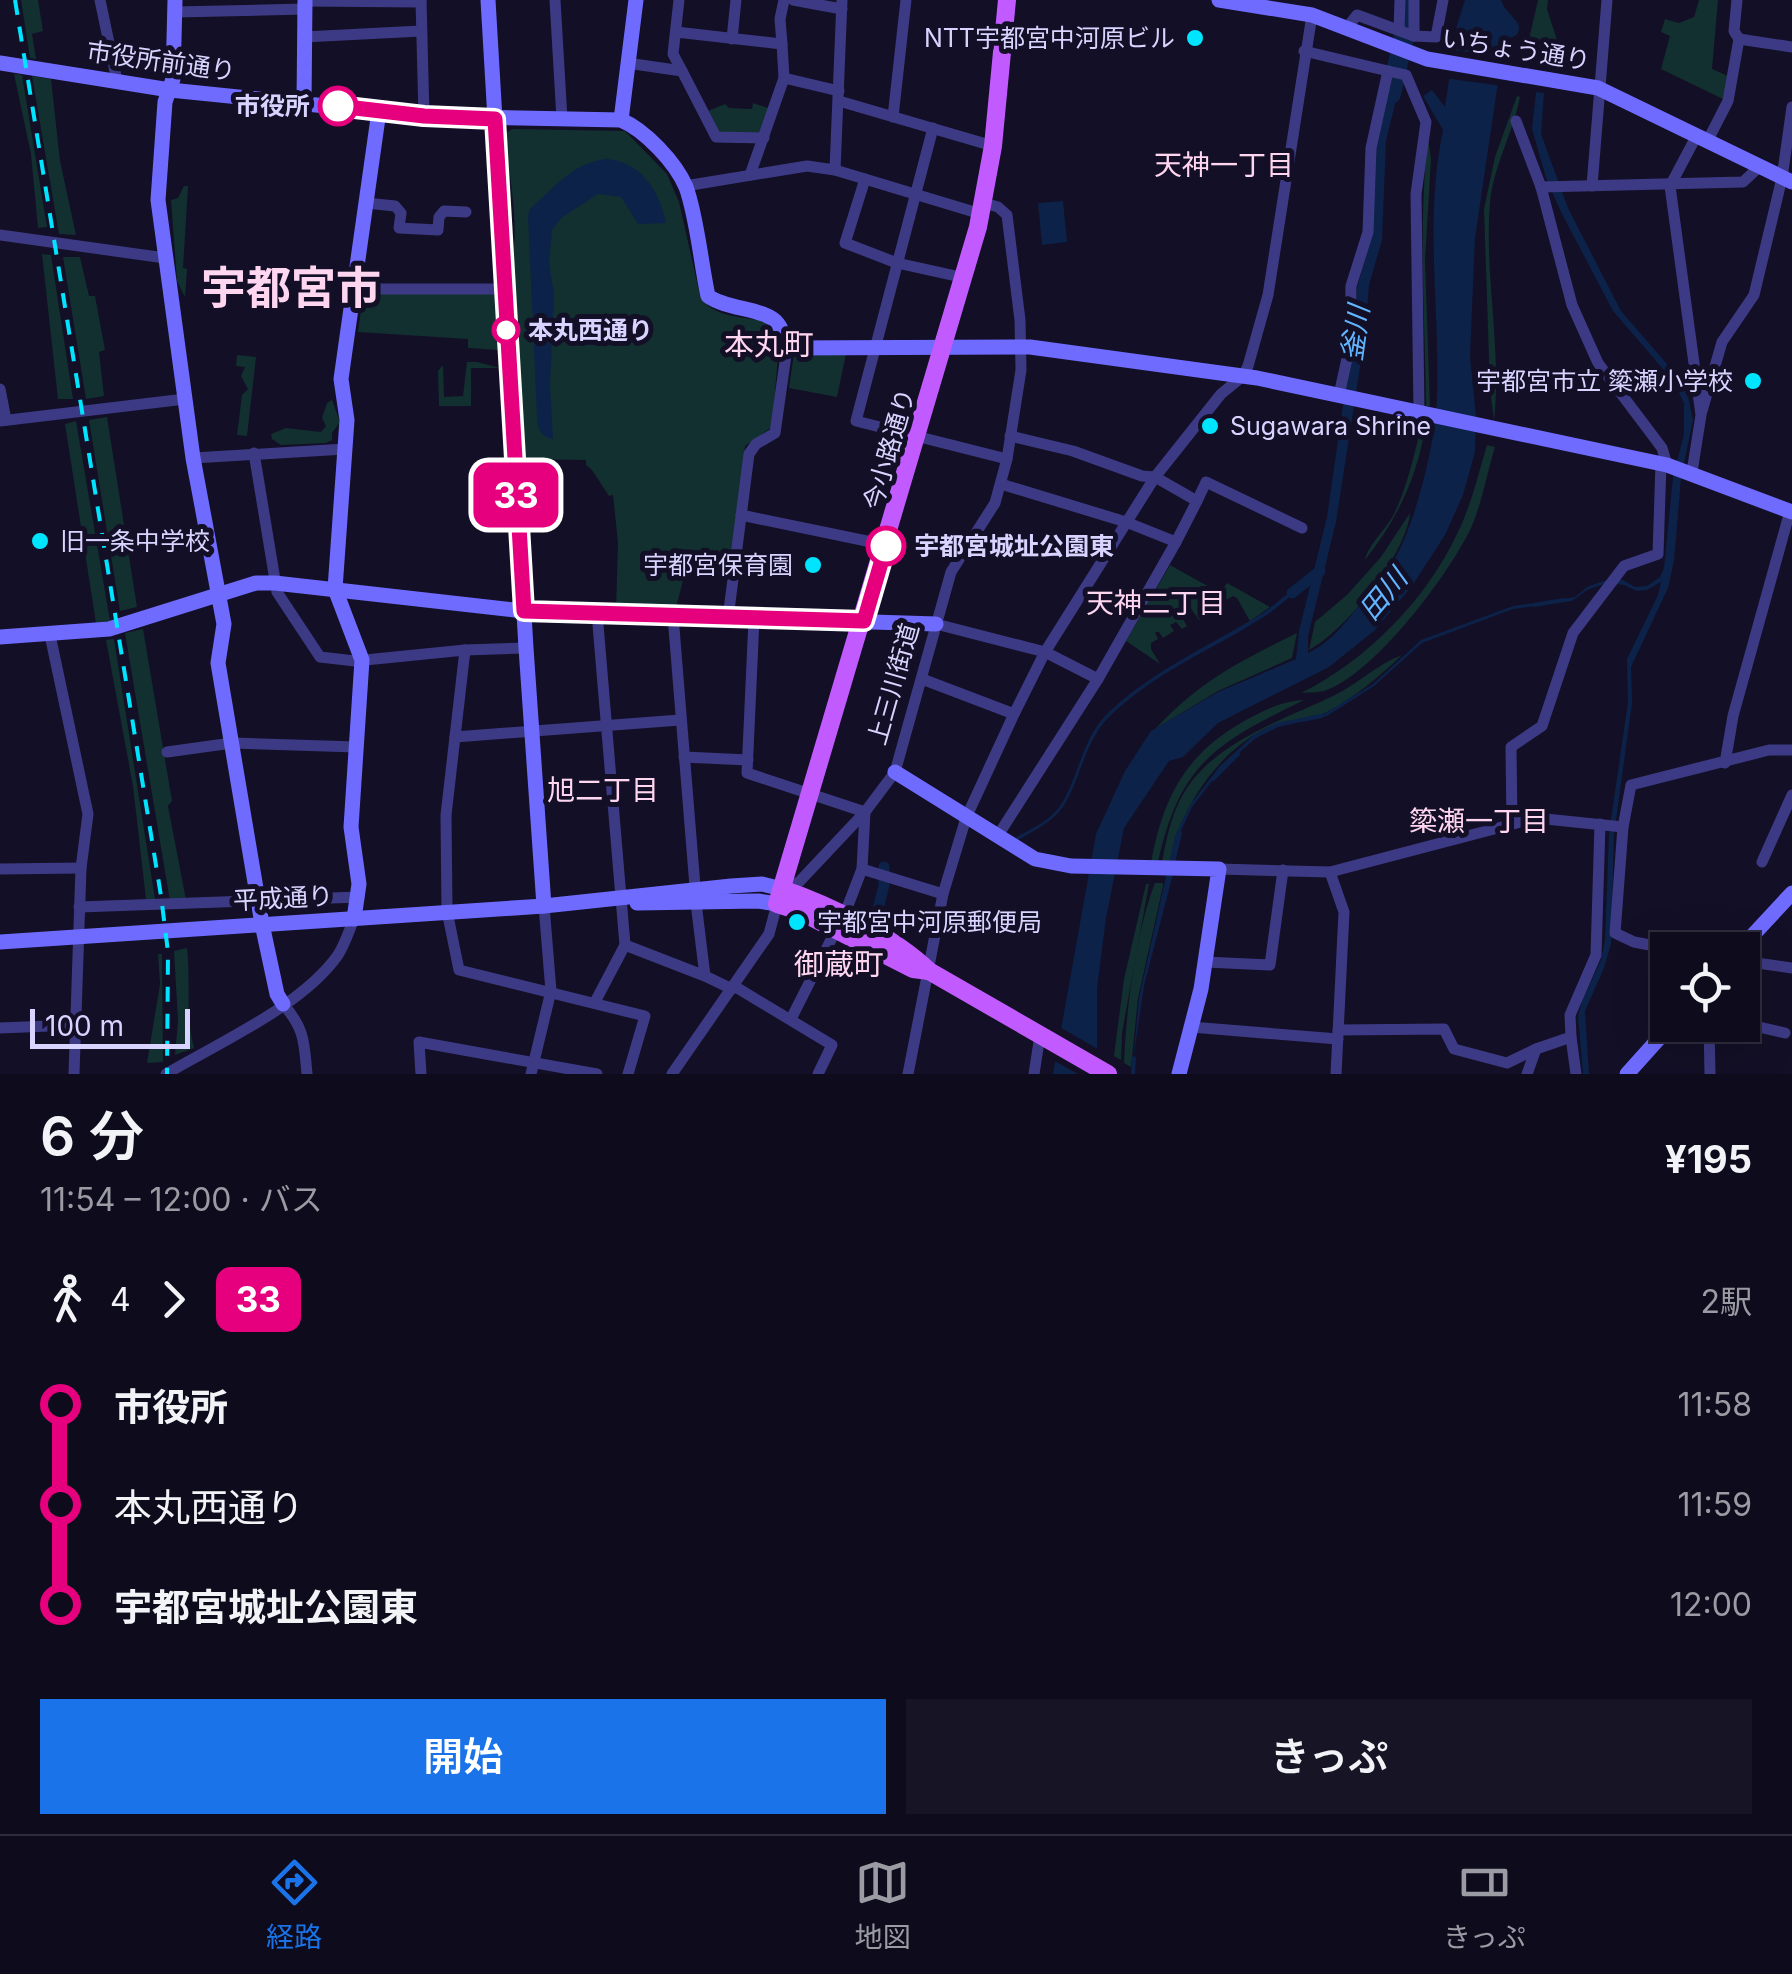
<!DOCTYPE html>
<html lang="ja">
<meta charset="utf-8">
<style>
body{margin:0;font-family:Inter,"Noto Sans JP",sans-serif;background:#171425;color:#f1f3f6;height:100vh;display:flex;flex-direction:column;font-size:38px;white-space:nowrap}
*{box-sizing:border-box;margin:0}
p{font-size:32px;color:#9b9ba3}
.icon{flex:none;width:55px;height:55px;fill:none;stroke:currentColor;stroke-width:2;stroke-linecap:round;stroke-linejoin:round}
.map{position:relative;height:1074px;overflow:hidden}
.panel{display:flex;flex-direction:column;background:#0e0b1c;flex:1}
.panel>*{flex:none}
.badge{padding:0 20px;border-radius:15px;font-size:35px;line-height:65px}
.controls{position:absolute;left:1650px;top:932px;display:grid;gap:20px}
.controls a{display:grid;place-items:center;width:110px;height:110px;border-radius:0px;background:#0e0b1c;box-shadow:0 10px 40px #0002,0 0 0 2px #2e2b3b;font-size:50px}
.scale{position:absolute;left:30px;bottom:25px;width:160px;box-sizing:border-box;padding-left:10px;border:5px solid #d9d4ff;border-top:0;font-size:28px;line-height:35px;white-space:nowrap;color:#d9d4ff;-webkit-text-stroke:8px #130f26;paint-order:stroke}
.map>.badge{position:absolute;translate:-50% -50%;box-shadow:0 0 0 5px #fff}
.legs{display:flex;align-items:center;gap:15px;height:110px;padding:0 40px;font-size:32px}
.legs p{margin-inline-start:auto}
.overview{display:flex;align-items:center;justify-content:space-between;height:170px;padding:0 40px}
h1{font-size:55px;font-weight:600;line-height:75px}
.button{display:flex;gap:20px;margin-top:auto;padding:20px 40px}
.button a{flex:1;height:115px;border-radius:0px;background:#1a73e8;color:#fff;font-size:40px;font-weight:600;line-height:115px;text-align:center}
.button a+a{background:#171425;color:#f1f3f6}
ul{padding:0 40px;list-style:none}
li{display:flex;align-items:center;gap:35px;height:100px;font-size:38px}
li i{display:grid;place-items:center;width:15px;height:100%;margin:0 12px;background:currentColor}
li i::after{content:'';width:25px;height:25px;margin:-12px;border:8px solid;border-radius:50%;background:#0e0b1c}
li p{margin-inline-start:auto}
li:first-child i{background:linear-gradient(#0000 50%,currentColor 0)}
li:last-child i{background:linear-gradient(currentColor 50%,#0000 0)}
.menu{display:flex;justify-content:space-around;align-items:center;height:140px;border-top:2px solid #2e2b3b;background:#0e0b1c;font-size:28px;color:#9b9ba3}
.menu a{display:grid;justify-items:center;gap:5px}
.menu .active{color:#1a73e8}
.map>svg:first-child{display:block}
</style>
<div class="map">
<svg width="1792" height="1074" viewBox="0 0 1792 1074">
<rect width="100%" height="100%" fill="#130f26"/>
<g fill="#12302f">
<polygon points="21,0 38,0 43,31 32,34 36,59 30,58"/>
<polygon points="1538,0 1548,0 1547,9 1557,40 1554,65 1524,61"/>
<polygon points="1699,0 1718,0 1712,69 1728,76 1725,100 1661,69 1670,36 1661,32 1665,19 1679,23 1694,17"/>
<polygon points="14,74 22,75 47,227 38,228 31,154"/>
<polygon points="32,76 51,79 60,161 76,235 59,234"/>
<path d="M1517,96L1520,97C1513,133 1494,165 1490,202C1484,274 1502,349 1494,421L1490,388L1484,209L1495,157Z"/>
<polygon points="753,103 771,109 762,134 719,132 708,111 725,104 729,108 752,109"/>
<path d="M512,129L625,131L667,174L679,202L700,295C713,321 749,315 774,324L779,345L772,427L745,446L731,569L688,562L675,611L657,607L616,609L618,543L613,495L609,496L592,470L586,465V460L522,459L512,262C520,218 508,178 506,133Z"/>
<path d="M1428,138L1431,159L1425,260L1430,406H1426C1425,315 1418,228 1428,138Z"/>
<polygon points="184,186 188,186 183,268 187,269 185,297 177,281 171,200 178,198"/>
<polygon points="42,254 51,255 73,399 58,399"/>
<polygon points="63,257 80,257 89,296 95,296 105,350 99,352 104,396 86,399"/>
<polygon points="364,289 498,292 499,350 468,348 468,339 358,332"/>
<polygon points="794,354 846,354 837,397 789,388"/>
<polygon points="237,355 256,357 247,436 237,435 242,395 248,389 241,376 245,367 236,366"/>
<polygon points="467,362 477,362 500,368 471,368 471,406 439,406 438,371 443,365 444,397 463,396"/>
<polygon points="332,400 340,422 332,433 332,440 326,443 281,445 272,439 271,434 286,428 321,432 326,426 322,418 327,403"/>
<polygon points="107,417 137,607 120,611 89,420"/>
<polygon points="76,421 110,621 96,623 65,424"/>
<path d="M1425,429C1416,480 1397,519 1365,560C1369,543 1386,530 1394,514C1407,487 1413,459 1420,431Z"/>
<path d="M1487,445L1495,447C1487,473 1482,503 1471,528C1450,573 1373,676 1324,691C1317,693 1308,692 1301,693C1366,661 1426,600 1457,534C1471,506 1478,475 1487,445Z"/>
<path d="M1410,513C1406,555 1345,631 1309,650L1315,622L1347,595L1381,557Z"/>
<polygon points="1170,565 1220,593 1227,583 1270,607 1250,621 1237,598 1233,596 1226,600 1223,594 1219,595 1223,604 1211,611 1207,605 1200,607 1205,616 1199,620 1190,607 1180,614 1187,626 1182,629 1176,622 1170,625 1174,631 1163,638 1159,632 1155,632 1158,639 1151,643 1151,649 1160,664 1126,641"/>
<polygon points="143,629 172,801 168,806 186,900 170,901 125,633"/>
<path d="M1297,633L1292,658L1218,691L1155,729C1200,681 1238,662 1297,633Z"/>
<polygon points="114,639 155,899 146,899 133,786 106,640"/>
<path d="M1402,655C1379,677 1355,697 1327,712C1311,720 1291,718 1274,725C1221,746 1179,808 1170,862H1162C1166,841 1170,821 1179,802C1207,743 1282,721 1335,695C1359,683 1376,665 1402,655Z"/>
<path d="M1304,700C1216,743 1180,763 1158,862L1151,863C1163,797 1186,753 1246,720C1265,710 1282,701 1304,700Z"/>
<path d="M1155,883H1163V886L1138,998L1131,1067L1124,1063C1126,1011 1136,931 1155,883Z"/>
<polygon points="1146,884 1149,884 1122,1033 1121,1060 1114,1056 1124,979"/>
<path d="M187,948C191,981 185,1015 194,1048L175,1055L178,1020L174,951Z"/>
<polygon points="158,954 162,954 163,1062 147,1063 160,984"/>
</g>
<g fill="#0c2248">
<path d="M1465,0H1500L1504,42L1475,238L1470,357L1476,416L1475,452L1463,495L1445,535L1412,586L1374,631L1329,667L1218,723L1183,757L1169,761L1124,828L1106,918L1097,989V1074H1053L1096,834L1125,771L1151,731L1218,692L1296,659L1299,631L1327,517L1354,329L1357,288L1370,242L1375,150L1391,76L1401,79L1386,141L1382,240L1369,285L1365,335L1336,522L1308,636V653C1332,642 1346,621 1363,601C1373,590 1383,578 1391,565C1415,528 1436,441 1437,397C1440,305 1424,222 1443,130L1423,96L1432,90L1445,107L1457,25Z"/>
<polygon points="1536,92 1544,93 1541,134 1568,208 1621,311 1680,379 1687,392 1693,420 1681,478 1674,561 1668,588 1631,667 1632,703 1614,835 1611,944 1604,968 1585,1011 1589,1074 1583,1074 1578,1016 1582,1001 1601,960 1605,940 1609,833 1628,702 1627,659 1658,595 1661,582 1647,590 1637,591 1624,585 1607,583 1587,590 1572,601 1513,609 1422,643 1374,686 1327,716 1278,727 1256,738 1222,768 1192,807 1177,839 1173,874 1144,986 1133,1061 1139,998 1175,836 1190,805 1220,766 1255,734 1277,723 1326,713 1373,684 1421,640 1513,606 1575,597 1587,587 1609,579 1623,580 1635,587 1647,586 1660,577 1664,568 1673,477 1684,434 1684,404 1675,383 1613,311 1561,212 1546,178 1532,129"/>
<path d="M605,159C640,160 660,191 666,223L638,224L621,197L598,194L561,218L552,230L549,263L554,294L550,385L553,439C540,437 538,428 537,417L528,215L530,209C554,188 571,164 605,159Z"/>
<polygon points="1063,201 1067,242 1042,245 1038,203"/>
<path d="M1302,583L1304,585C1290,596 1277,609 1262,618C1210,651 1153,673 1108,718C1081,745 1078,797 1054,817C1043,827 1028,834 1015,842L1013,839C1025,832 1041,825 1052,815C1076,794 1079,742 1106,715C1149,673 1203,649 1253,619C1271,609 1286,594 1302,583Z"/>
</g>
<g fill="#130f26">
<polygon points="1448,49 1507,58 1503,86 1443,78"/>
<polygon points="1056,1025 1103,1052 1102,1074 1078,1074 1051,1059"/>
</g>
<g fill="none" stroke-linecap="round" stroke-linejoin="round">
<g stroke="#0c2248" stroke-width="4">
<polyline points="1534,605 1564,600"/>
<polyline points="1302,720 1322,716"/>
<polyline points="1213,779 1238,754"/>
<polyline points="1173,863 1180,833"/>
<polyline points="1133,1074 1134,1058"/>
</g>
<g stroke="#0c2248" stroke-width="11">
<polyline points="1292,593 1320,571"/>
<polyline points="875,921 884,885 884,867"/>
</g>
<g stroke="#0c2248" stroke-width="20">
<polyline points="1490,0 1496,13 1509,28"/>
<polyline points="1391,94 1406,27 1408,0"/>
</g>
<g stroke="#3d3a85" stroke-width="11">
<polyline points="100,0 117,81"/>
<polyline points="421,0 424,116"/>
<polyline points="555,0 562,119"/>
<polyline points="679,0 673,54 682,71"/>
<polyline points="793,0 842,9"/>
<polyline points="305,1 421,2"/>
<polyline points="175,12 305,9"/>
<polyline points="1346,29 1357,15 1414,36 1436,37 1443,0"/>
<polyline points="1399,30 1400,0"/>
<polyline points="676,32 782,44 784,78 750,175"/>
<polyline points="1414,36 1414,0"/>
<polyline points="304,37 421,31"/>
<polyline points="732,39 736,0"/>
<polyline points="1739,39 1792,47"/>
<polyline points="782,44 780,19 784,0"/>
<polyline points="1304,51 1388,71 1371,148 1368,232 1351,286 1350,345 1339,395"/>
<polyline points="627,63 682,71 716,137 764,138"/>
<polyline points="1388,71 1406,75 1426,122 1416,194 1419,412"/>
<polyline points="784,78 839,91"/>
<polyline points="839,101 993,146"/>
<polyline points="893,117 906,0"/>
<polyline points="1516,121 1541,187 1572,305 1598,363 1662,448 1667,465"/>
<polyline points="933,128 856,421 1007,459"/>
<polyline points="1708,140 1728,101 1739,39 1734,31 1737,0"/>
<polyline points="835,170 842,0"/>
<polyline points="865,179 845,243 897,263 965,278"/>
<polyline points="685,186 807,166 835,170 981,214"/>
<polyline points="1592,186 1607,0"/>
<polyline points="1541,187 1743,182 1759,167"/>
<polyline points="366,203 395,206 401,213 399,228 438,230 439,217 444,211 466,212"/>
<polyline points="0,235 165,258"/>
<polyline points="355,286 382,289 504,289"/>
<polyline points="0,389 6,420"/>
<polyline points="1702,411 1722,342 1754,295 1782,178 1792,107"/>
<polyline points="0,421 185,399"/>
<polyline points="254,453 277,592 320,657 355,661 465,650 526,648"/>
<polyline points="193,458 345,449"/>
<polyline points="1692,472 1701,415 1670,186 1697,135"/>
<polyline points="1001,484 1126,522 1176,542 1197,501 1155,477 1142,476 1073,451 1010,436"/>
<polyline points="1197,501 1206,482 1302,528"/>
<polyline points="741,515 886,545"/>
<polyline points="597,613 625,945"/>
<polyline points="673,616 697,911 705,976 732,989"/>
<polyline points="728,618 749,454 756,444 775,433 787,348"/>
<polyline points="754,619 747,773 865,812 862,869 943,894"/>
<polyline points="936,624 1045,652 1098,679"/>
<polyline points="50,635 88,814 81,868 74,1074"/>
<polyline points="465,650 446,815 447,911 459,970 645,1016 628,1074"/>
<polyline points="922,679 1014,714"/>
<polyline points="455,737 680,720"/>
<polyline points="167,752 232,743 356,747"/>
<polyline points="684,757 748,760"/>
<polyline points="1725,763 1733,716 1790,511"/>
<polyline points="1512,824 1511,747 1542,726 1573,633 1624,566 1658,554 1661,463"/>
<polyline points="1623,827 1615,933 1634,942 1676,950"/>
<polyline points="997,837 1098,679 1176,542"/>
<polyline points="1762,862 1792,795"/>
<polyline points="0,869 81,868"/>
<polyline points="1219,869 1330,872 1536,818 1623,827 1631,785 1769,750 1792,750"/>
<polyline points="1330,872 1344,912 1336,1074"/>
<polyline points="782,889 799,882 865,812 895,772 951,572 995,503 1007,459 1021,370 1020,320 1007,215 998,207 984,203"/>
<polyline points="79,907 359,897"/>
<polyline points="1742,961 1792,968"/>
<polyline points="1205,962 1270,965 1283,870"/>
<polyline points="734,986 832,1045 818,1074"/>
<polyline points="595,1002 625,945 705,976"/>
<path d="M283,1004C305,1029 304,1042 307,1074"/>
<polyline points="791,1019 847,908 862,869"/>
<polyline points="1742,1023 1785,1033"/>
<polyline points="1709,1025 1710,1074"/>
<polyline points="1191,1027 1338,1039"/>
<polyline points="0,1028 74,1025"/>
<polyline points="1338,1030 1444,1029 1454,1049 1507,1063 1536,1049"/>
<polyline points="1571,1037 1576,1074"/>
<path d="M166,1074C220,1042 302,1006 338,955C345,944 349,931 354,919"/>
<polyline points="421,1074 419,1042 597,1074"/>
<polyline points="531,1074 551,991 544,906"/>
<polyline points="672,1074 769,934 777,904"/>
<polyline points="908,1074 943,894 966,818 1014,714 1045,652 1155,477 1221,394 1243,376 1248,366 1268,295 1312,15"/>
<polyline points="1034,1074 1040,1035"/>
<polyline points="1527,1074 1536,1049 1571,1037 1570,1015 1596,955 1600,824"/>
</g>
<g stroke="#6f6bff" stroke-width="15">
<polyline points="175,0 173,79 165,102 158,200 193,458 224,624 218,663 262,924 277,994 283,1004"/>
<polyline points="488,0 526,648 544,906"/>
<polyline points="1219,0 1312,15 1427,59 1598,88 1792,182"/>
<path d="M0,63L170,90L424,116L621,120C645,130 676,163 686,187C697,217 701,264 708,296C727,310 767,308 778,324C783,330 785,340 787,348L1030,347L1257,378L1667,465L1792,512"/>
<polyline points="304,103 305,0"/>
<polyline points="621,120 636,0"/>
<polyline points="0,637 109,629 256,583 275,583 523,611 936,624"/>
<polyline points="895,772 1035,859 1071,866 1219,869 1201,989 1179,1074"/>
<polyline points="637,903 758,901 777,904"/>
<polyline points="354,919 359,884 351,827 362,660 335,589 347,420 341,379 379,111"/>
<polyline points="0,942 544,906 731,886 762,884 782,889"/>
<polyline points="1739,950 1792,893"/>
<polyline points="1627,1074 1671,1025"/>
</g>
<g stroke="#c25bff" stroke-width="18">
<path d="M782,889C829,905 893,936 929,971L1108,1074"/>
<polyline points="929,971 913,969 799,911 777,904 978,227 993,146 1007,0"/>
</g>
<polyline stroke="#00e5ff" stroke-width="4" stroke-dasharray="15 12" stroke-linecap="butt" points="15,0 161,896 168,952 167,1074"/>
</g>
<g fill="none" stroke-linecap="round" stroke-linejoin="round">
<defs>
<polyline id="line-1" points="338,106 424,116 495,119 524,611 864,621 886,546"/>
</defs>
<use href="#line-1" stroke="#fff" stroke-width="22"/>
<use href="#line-1" stroke="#e6007e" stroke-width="15"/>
</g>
<g fill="#00e5ff" stroke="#130f26" stroke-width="4">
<circle cx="1195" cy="38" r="10"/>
<circle cx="1753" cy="381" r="10"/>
<circle cx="1210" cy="426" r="10"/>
<circle cx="40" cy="541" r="10"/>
<circle cx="813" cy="565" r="10"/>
<circle cx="797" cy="922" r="10"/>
</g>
<g fill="#fff" stroke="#e6007e" stroke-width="5">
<circle cx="338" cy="106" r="18"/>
<circle cx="506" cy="330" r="12"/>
<circle cx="886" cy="546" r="18"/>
</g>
<g text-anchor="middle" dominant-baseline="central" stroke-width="10" stroke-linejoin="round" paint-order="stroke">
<g font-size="25" fill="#d9d4ff" stroke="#130f26" text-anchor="end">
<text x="1175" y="38">NTT宇都宮中河原ビル</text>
<text x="1733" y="381">宇都宮市立 簗瀬小学校</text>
<text x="1230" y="426" text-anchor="start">Sugawara Shrine</text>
<text x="60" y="541" text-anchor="start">旧一条中学校</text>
<text x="793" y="565">宇都宮保育園</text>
<text x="817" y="922" text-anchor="start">宇都宮中河原郵便局</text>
</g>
<g font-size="25" fill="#d9d4ff" stroke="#130f26">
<text transform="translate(1516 49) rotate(9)">いちょう通り</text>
<text transform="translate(161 61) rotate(8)">市役所前通り</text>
<text transform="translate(889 449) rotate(-74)">今小路通り</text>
<text transform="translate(893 684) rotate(-74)">上三川街道</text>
<text transform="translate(283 898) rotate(-3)">平成通り</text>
</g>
<g font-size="25" font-weight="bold" fill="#d9d4ff" stroke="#130f26" text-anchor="start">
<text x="310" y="106" text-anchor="end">市役所</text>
<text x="528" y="330">本丸西通り</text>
<text x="914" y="546">宇都宮城址公園東</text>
</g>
<g font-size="28" fill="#ffd6f0" stroke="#130f26">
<text x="1224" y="165">天神一丁目</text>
<text x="1156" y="603">天神二丁目</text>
<text x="603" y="790">旭二丁目</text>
<text x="1479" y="821">簗瀬一丁目</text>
</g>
<g font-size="28" font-style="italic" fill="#62b6ff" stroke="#130f26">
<text transform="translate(1355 333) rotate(-82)">釜川</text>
<text transform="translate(1383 594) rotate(-50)">田川</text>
</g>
<g font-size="30" fill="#ffd6f0" stroke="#130f26">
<text x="769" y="344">本丸町</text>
<text x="839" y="964">御蔵町</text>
</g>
<g font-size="45" font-weight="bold" fill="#ffd6f0" stroke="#130f26">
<text x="291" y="287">宇都宮市</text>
</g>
</g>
</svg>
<div class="controls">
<a><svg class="icon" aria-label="locate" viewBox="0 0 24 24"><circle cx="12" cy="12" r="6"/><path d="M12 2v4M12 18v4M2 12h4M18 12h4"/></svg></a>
</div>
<div class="scale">100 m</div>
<b class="badge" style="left:516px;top:495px;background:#e6007e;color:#fff">33</b>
</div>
<section class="panel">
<div class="overview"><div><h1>6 分</h1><p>11:54 – 12:00 · バス</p></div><b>¥195</b></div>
<div class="legs"><svg class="icon" aria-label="walk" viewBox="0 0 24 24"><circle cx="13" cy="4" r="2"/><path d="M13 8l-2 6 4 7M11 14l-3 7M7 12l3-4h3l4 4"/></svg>4<svg class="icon" aria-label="forward" viewBox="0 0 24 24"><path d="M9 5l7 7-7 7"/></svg><b class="badge" style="background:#e6007e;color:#fff">33</b><p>2駅</p></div>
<ul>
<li><i style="color:#e6007e"></i><b>市役所</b><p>11:58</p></li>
<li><i style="color:#e6007e"></i><span>本丸西通り</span><p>11:59</p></li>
<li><i style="color:#e6007e"></i><b>宇都宮城址公園東</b><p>12:00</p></li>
</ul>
<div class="button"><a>開始</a><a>きっぷ</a></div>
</section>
<nav class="menu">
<a class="active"><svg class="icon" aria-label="directions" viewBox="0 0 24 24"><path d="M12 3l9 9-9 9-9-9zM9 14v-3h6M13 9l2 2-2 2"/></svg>経路</a>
<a><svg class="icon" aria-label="map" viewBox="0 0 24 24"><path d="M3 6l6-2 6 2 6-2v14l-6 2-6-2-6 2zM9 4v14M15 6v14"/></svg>地図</a>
<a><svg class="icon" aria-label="tickets" viewBox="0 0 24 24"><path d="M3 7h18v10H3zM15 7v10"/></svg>きっぷ</a>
</nav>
